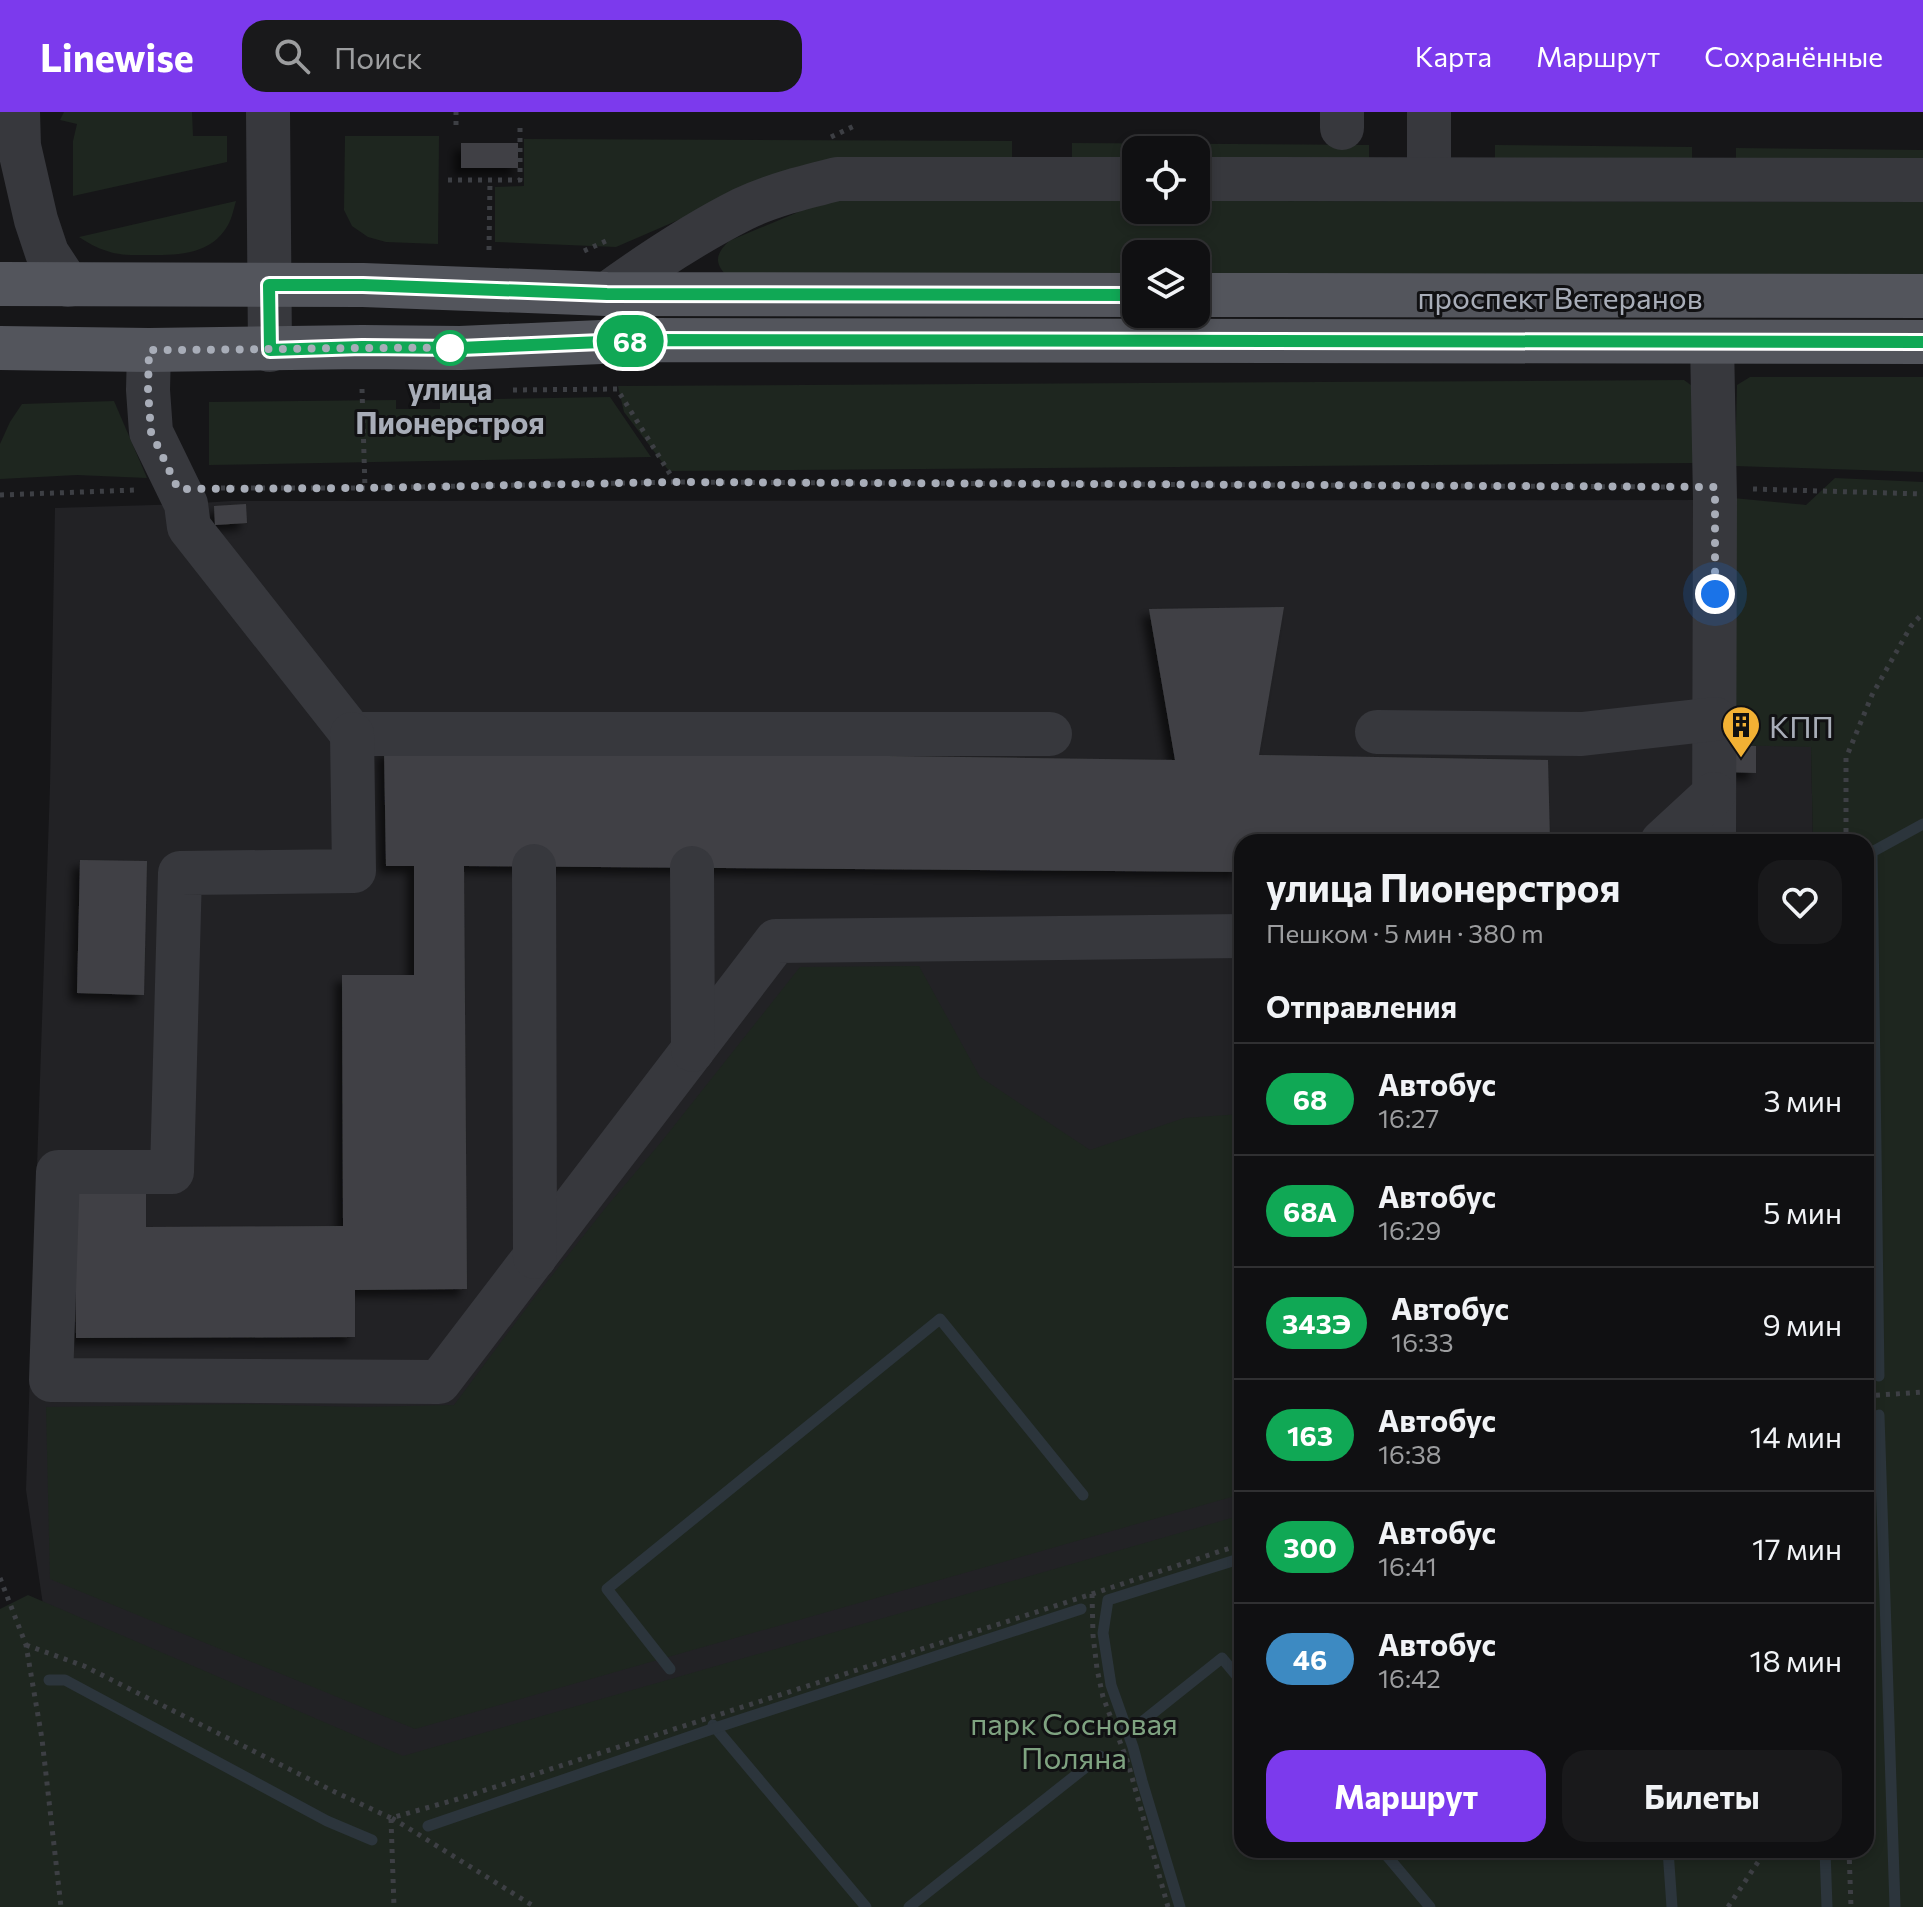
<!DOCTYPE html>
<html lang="ru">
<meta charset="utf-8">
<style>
body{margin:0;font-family:Commissioner,sans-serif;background:#19191b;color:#f1f3f6;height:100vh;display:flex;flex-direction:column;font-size:30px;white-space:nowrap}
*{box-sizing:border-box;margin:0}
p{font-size:26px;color:#9c9d9f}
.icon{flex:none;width:44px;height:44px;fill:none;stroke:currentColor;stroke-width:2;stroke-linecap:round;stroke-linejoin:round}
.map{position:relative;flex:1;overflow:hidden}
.panel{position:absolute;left:1234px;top:722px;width:640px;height:1024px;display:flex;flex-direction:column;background:#101012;border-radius:24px;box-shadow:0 4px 12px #0003,0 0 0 2px #303032}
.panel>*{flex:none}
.badge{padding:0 16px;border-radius:26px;font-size:28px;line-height:52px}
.tools{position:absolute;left:1122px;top:24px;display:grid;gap:16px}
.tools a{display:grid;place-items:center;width:88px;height:88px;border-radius:16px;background:#101012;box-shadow:0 4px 12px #0003,0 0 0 2px #303032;font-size:40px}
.you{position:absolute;width:40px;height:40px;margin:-20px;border:6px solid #fff;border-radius:50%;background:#1a73e8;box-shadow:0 0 0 12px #1a73e833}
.map>.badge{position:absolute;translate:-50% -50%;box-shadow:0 0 0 4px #fff}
h2{padding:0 32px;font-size:30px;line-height:72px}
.round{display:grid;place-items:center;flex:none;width:84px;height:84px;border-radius:24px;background:#19191b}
.headline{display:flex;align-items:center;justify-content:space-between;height:136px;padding:0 32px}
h1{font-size:38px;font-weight:700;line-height:60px}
.cta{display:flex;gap:16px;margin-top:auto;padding:16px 32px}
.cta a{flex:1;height:92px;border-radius:24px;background:#7c3aed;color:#fff;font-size:32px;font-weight:700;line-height:92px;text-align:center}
.cta a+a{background:#19191b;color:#f1f3f6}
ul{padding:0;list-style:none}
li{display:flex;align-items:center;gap:24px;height:112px;padding:0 32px;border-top:2px solid #303032}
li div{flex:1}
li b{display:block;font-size:30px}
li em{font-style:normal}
li .badge{min-width:88px;font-weight:700;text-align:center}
header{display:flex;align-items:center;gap:48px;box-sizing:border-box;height:112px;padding:0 40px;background:#7c3aed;color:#fff}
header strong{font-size:38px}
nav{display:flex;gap:44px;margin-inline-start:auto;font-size:28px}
.search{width:560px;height:72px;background:#19191b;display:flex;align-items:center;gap:20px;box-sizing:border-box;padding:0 28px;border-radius:24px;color:#9c9d9f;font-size:30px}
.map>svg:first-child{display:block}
</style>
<header>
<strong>Linewise</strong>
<div class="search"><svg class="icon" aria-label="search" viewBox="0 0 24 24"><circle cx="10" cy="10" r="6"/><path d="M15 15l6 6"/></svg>Поиск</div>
<nav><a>Карта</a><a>Маршрут</a><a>Сохранённые</a></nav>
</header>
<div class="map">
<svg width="1923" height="1795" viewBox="0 0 1923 1795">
<defs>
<filter id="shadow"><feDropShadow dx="-7" dy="7" stdDeviation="4" flood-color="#0009"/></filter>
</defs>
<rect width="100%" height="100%" fill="#161618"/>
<polygon fill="#222225" points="1715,388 1806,393 1813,730 1242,730 1242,1415 393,1687 46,1513 26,1378 50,674 55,396 186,392 231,389"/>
<g fill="#1e261f">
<polygon points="64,0 192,0 193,24 227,24 227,50 73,84 73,29 77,12 60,8"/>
<polygon points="345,24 439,24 438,132 386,130 368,125 352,114 344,98"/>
<polygon points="524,27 1012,29 1012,46 787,61 616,135 495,130 495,75 524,74"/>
<polygon points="1072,31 1369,33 1369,51 1196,50 1196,38 1136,38 1136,49 1072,49"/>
<polygon points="1495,33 1692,35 1692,53 1495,50"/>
<polygon points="1736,36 1923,38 1923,57 1736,54"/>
<path d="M827,88L1136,89V98H1196V89L1923,90V170L1196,167V142H1136V167L728,165C714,152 715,142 729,129Z"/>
<path d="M236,89C234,96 232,106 228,113C212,142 180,143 151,143C136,143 121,144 107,139C97,136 88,131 79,125Z"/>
<polygon points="1750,265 1923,265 1923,360 1735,354 1737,273"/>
<polygon points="1684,268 1699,279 1697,351 669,359 624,300 618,274"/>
<polygon points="610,285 651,345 209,353 209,290 396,288 396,297 440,297 440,288"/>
<polygon points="114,289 147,366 77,363 0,367 0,332 10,310 22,292"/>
<polygon points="1835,366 1923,370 1923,1795 0,1795 0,1497 28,1483 403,1644 1242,1403 1242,1738 1866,1738 1866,730 1813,730 1811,635 1726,633 1733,386 1806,393"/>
<polygon points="919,854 980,965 1090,1038 1184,1006 1242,1002 1242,1382 415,1617 50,1467 46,1295 248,1292 358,1295 454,1293 531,1190 607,1094 662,1029 800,855"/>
</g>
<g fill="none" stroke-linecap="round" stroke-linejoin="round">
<g stroke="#2c353c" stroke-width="11">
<polyline points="1879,1264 1872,740 1923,712"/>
<polyline points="1879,1303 1895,1795"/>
<polyline points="670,1557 607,1477 940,1207 1083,1383"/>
<polyline points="49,1568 65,1568 327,1709 372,1728"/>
<polyline points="713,1613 866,1795"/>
<polyline points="1128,1621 1222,1546 1242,1570"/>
<polyline points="428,1714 715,1616 1081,1497"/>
<polyline points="1382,1738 1430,1795"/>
<polyline points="1668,1738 1672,1795"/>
<polyline points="1825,1738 1827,1795"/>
<polyline points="909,1795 1100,1644"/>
<polyline points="1180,1795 1142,1669 1133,1635 1111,1573 1103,1521 1108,1488 1242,1446"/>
</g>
</g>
<g fill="#404145" filter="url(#shadow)">
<rect x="461" y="31" width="57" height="25"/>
<polygon points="246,392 247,411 215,413 214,394"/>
<polygon points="1284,495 1259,643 1548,648 1550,730 1242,730 1242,760 464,754 467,1177 355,1178 355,1225 76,1226 75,1080 146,1080 146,1115 343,1114 342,863 414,863 414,754 386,754 384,637 1175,648 1149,497"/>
<polygon points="1726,633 1756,634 1756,661 1726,660"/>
<polygon points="80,748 147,749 144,883 77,881"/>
</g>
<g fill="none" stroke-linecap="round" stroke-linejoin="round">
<g stroke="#3d3f44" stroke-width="5" stroke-dasharray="4 6" stroke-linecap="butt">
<polyline points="456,13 456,0"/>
<polyline points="831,25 854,14"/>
<polyline points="448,68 520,68 520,13"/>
<polyline points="489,138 490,68"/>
<polyline points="584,139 608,128"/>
<polyline points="362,277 365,376"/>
<polyline points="513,278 617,277 675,370"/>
<polyline points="221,376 365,376 676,370 1675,375"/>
<polyline points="1753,377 1923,382"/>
<polyline points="0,383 135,378"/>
<polyline points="1846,730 1846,646 1872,583 1911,514 1923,501"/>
<polyline points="1866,1284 1923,1280"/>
<polyline points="0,1466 26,1533 42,1627 61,1795"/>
<polyline points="1092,1482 1093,1523 1097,1557 1103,1585 1128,1651 1168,1795"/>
<polyline points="26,1533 84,1554 335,1680 391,1706 458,1687 1092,1482 1242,1432"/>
<polyline points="392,1706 535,1795"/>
<polyline points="391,1707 394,1795"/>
<polyline points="1849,1738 1851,1795"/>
<polyline points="1728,1795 1766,1738"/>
</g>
<g stroke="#37383d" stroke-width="44">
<polyline points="18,0 19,34 36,108 47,141 68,173"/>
<polyline points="268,0 270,238"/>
<polyline points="1342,0 1342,16"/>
<polyline points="1429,0 1429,67"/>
<polyline points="1196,67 1923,68"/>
<path d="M607,182C650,151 695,121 743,97C772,83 805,75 837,67H1136"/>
<polyline points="1712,230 1715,388 1714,730"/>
<polyline points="149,238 148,278 151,320 186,392 189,415 352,622 1050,622"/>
<polyline points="1377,620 1582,622 1715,607"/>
<polyline points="352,622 354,759 180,761 172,1060 58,1060 51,1268 439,1270 776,829 1242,824"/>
<polyline points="1662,730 1714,682"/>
<polyline points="534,754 535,1145"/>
<polyline points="692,756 693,938"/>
</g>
<g stroke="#53555c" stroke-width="44">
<polyline points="0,172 363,173 607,182 1136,183"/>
<polyline points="1196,183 1923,184"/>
<polyline points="0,236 149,238 362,235 460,236 648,228 1923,230"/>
</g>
</g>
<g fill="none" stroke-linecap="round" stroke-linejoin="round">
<defs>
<polyline id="line" points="1136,183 607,182 363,173 269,173 270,238 362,235 460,236 648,228 1923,230"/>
</defs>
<use href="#line" stroke="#fff" stroke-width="18"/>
<use href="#line" stroke="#10a855" stroke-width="12"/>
<path stroke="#a8adb8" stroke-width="8" stroke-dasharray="0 14.4" d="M450,236H460C356,235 253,238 149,238L148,278L151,320L178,377L365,376L676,370L1715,375V482"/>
</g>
<defs>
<symbol id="building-pin" viewBox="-11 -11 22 30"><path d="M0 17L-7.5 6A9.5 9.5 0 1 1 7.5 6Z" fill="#f2b134" stroke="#111113"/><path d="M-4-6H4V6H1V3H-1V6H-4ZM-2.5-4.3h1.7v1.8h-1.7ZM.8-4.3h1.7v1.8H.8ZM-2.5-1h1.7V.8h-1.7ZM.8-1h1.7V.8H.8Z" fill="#111"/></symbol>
</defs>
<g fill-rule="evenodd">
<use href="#building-pin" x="1719" y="591" width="44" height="60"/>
</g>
<circle fill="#fff" stroke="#10a855" stroke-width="4" cx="450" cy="236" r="16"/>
<g text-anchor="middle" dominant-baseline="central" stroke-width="6" stroke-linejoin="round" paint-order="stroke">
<g font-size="30" fill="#a8adb8" stroke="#111113">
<text x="1560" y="184">проспект Ветеранов</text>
</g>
<g font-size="30" font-weight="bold" fill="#a8adb8" stroke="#111113">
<text x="450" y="275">улица<tspan x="450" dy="34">Пионерстроя</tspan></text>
</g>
<g font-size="30" fill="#a8adb8" stroke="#111113" text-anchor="start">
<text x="1769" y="613">КПП</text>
</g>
<g font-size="30" fill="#7fa381" stroke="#111113">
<text x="1074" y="1610">парк Сосновая<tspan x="1074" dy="34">Поляна</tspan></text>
</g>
</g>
</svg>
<div class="tools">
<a><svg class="icon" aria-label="locate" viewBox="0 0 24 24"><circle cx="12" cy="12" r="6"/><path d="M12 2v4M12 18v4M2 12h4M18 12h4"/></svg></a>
<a><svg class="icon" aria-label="layers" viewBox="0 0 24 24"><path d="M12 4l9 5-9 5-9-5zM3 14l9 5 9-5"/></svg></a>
</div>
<div class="you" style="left:1715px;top:482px"></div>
<b class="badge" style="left:630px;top:229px;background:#10a855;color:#fff">68</b>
<section class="panel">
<div class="headline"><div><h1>улица Пионерстроя</h1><p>Пешком · 5 мин · 380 m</p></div><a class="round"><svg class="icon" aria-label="heart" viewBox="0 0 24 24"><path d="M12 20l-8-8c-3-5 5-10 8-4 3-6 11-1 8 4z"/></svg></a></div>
<h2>Отправления</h2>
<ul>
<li><span class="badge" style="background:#10a855;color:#fff">68</span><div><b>Автобус</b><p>16:27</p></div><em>3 мин</em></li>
<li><span class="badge" style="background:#10a855;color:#fff">68А</span><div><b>Автобус</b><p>16:29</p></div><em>5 мин</em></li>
<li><span class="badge" style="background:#10a855;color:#fff">343Э</span><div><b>Автобус</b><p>16:33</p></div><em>9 мин</em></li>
<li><span class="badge" style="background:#10a855;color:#fff">163</span><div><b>Автобус</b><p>16:38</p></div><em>14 мин</em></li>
<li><span class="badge" style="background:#10a855;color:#fff">300</span><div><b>Автобус</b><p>16:41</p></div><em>17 мин</em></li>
<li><span class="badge" style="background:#3d8ac2;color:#fff">46</span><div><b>Автобус</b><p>16:42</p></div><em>18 мин</em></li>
</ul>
<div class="cta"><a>Маршрут</a><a>Билеты</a></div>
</section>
</div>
